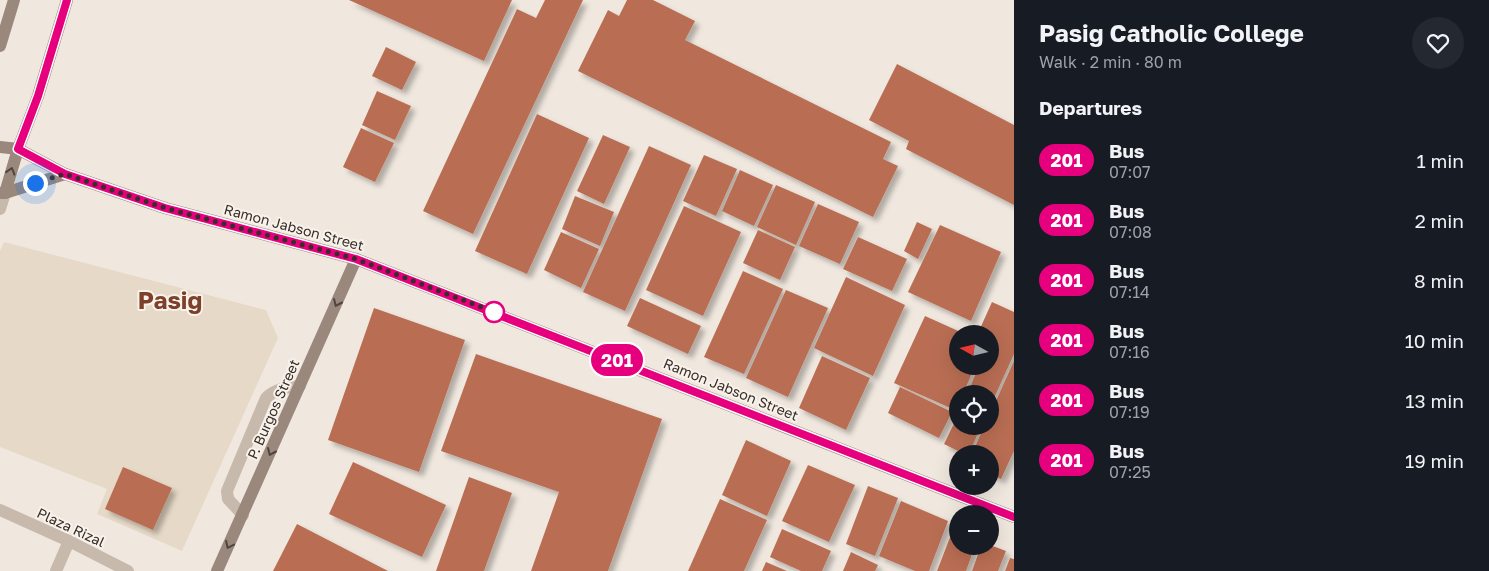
<!DOCTYPE html>
<meta charset="utf-8">
<style>
body{margin:0;font-family:"Golos Text",sans-serif;background:#242831;color:#f1f3f6;height:100vh;display:flex;flex-direction:column;font-size:19px;white-space:nowrap}
*{box-sizing:border-box;margin:0}
p{font-size:16px;color:#9ea1a6}
.icon{flex:none;width:28px;height:28px;fill:none;stroke:currentColor;stroke-width:2;stroke-linecap:round;stroke-linejoin:round}
.map{position:relative;flex:1;overflow:hidden}
.panel{display:flex;flex-direction:column;background:#171b24;width:475px}
.panel>*{flex:none}
.badge{padding:0 10px;border-radius:16px;font-size:18px;line-height:32px}
.needle{width:32px;rotate:278deg}
.buttons{position:absolute;left:949px;top:325px;display:grid;gap:10px}
.buttons a{display:grid;place-items:center;width:50px;height:50px;border-radius:50%;background:#171b24;box-shadow:0 5px 20px #0002;font-size:25px}
.you{position:absolute;width:25px;height:25px;margin:-12px;border:4px solid #fff;border-radius:50%;background:#1a73e8;box-shadow:0 0 0 8px #1a73e833}
.map>.badge{position:absolute;translate:-50% -50%;box-shadow:0 0 0 2px #fff}
h2{padding:0 25px;font-size:19px;line-height:45px}
.round{display:grid;place-items:center;flex:none;width:52px;height:52px;border-radius:26px;background:#242831}
.overview{display:flex;align-items:center;justify-content:space-between;height:85px;padding:0 25px}
h1{font-size:24px;font-weight:700;line-height:38px}
ul{padding:0;list-style:none}
li{display:flex;align-items:center;gap:15px;height:60px;padding:0 25px}
li div{flex:1}
li b{display:block;font-size:19px}
li em{font-style:normal}
li .badge{min-width:55px;font-weight:700;text-align:center}
main{display:flex;flex:1;min-height:0}
.map>svg:first-child{display:block}
</style>
<main>
<div class="map">
<svg width="1014" height="571" viewBox="0 0 1014 571">
<defs>
<filter id="shadow"><feDropShadow dx="4.5" dy="4.5" stdDeviation="2.5" flood-color="#0004"/></filter>
</defs>
<rect width="100%" height="100%" fill="#f0e8df"/>
<polygon fill="#e6d9c7" points="4,242 266,310 278,338 182,551 97,514 107,489 0,447 0,251"/>
<g fill="#b96e53" filter="url(#shadow)">
<polygon points="349,0 512,0 484,61"/>
<polygon points="545,0 583,0 473,234 423,211 517,9 536,18"/>
<polygon points="627,0 653,0 695,21 685,40 891,142 883,159 898,166 873,217 578,71 608,10 619,16"/>
<polygon points="386,47 416,62 402,90 372,76"/>
<polygon points="897,64 1014,125 1014,205 906,149 909,141 869,120"/>
<polygon points="377,91 411,106 395,140 362,125"/>
<polygon points="537,114 589,138 527,274 475,251"/>
<polygon points="361,128 394,143 375,182 343,167"/>
<polygon points="603,135 630,147 604,204 577,191"/>
<polygon points="649,146 691,165 625,311 583,292"/>
<polygon points="704,155 737,169 716,216 683,201"/>
<polygon points="740,170 773,185 754,226 722,211"/>
<polygon points="776,185 815,202 796,245 757,227"/>
<polygon points="575,196 614,212 600,246 562,229"/>
<polygon points="818,204 859,222 840,264 799,246"/>
<polygon points="684,206 741,232 703,316 646,290"/>
<polygon points="917,222 932,229 918,259 904,251"/>
<polygon points="940,225 1001,252 971,321 908,292"/>
<polygon points="758,230 795,247 780,280 743,263"/>
<polygon points="561,232 599,249 581,288 544,270"/>
<polygon points="858,237 907,259 892,291 843,269"/>
<polygon points="743,271 783,289 744,374 704,357"/>
<polygon points="846,277 905,305 873,376 814,348"/>
<polygon points="786,290 828,308 788,397 746,378"/>
<polygon points="640,298 701,326 688,354 627,326"/>
<polygon points="992,302 1014,312 1014,354 990,407 990,394 967,394 979,366 990,366 990,343 991,340 990,339 990,334 978,333"/>
<polygon points="374,308 465,340 419,472 328,440"/>
<polygon points="925,316 965,334 958,334 958,366 975,366 963,394 958,394 958,406 955,410 894,383"/>
<polygon points="476,354 662,419 608,571 531,571 559,492 441,451"/>
<polygon points="822,356 870,378 846,430 799,408"/>
<polygon points="1014,361 1014,451 1001,479 990,474 990,454 972,454 984,426 990,426 990,414"/>
<polygon points="900,387 952,412 939,438 888,413"/>
<polygon points="958,415 958,426 981,426 969,454 964,454 944,444"/>
<polygon points="746,440 791,461 767,516 722,495"/>
<polygon points="353,462 446,505 422,557 329,514"/>
<polygon points="808,465 855,485 829,542 782,521"/>
<polygon points="123,467 172,488 153,530 105,509"/>
<polygon points="469,477 512,493 484,571 436,571"/>
<polygon points="868,486 898,498 875,556 846,544"/>
<polygon points="720,499 767,520 744,571 688,571"/>
<polygon points="901,501 948,521 929,571 915,571 879,556"/>
<polygon points="297,524 388,571 273,571"/>
<polygon points="782,529 831,551 822,571 801,571 770,557"/>
<polygon points="952,532 958,534 958,546 975,546 966,571 937,571"/>
<polygon points="990,545 1006,551 998,571 972,571 981,546 990,546"/>
<polygon points="851,552 878,565 875,571 843,571"/>
<polygon points="1010,558 1014,559 1014,571 1005,571"/>
<polygon points="766,562 787,571 762,571"/>
</g>
<g fill="none" stroke-linecap="round" stroke-linejoin="round">
<path stroke="#c7b9ac" stroke-width="12" d="M243,515L228,499L227,491L266,398C276,388 287,388 300,386"/>
<g stroke="#c7b9ac" stroke-width="12">
<polyline points="0,209 5,193"/>
<polyline points="0,510 69,541 128,571"/>
<polyline points="56,571 69,541"/>
</g>
<g stroke="#9a887d" stroke-width="12">
<polyline points="0,46 14,0"/>
<polyline points="0,147 18,149 65,174 165,208 356,259 1014,517"/>
<polyline points="0,193 5,193 65,174"/>
<polyline points="5,193 18,149 38,96 67,0"/>
<polyline points="217,571 356,259"/>
</g>
</g>
<defs><path id="oneway-chevron" d="M-2-3.5L2.5 0L-2 3.5" fill="none" stroke-width="1.6" stroke-linecap="round" stroke-linejoin="round" transform="scale(1.25)"/></defs>
<g stroke="#4f443f">
<use href="#oneway-chevron" transform="translate(11 171) rotate(-73)"/>
<use href="#oneway-chevron" transform="translate(337 303) rotate(114)"/>
<use href="#oneway-chevron" transform="translate(271 452) rotate(114)"/>
<use href="#oneway-chevron" transform="translate(229 545) rotate(115)"/>
</g>
<g fill="none" stroke-linecap="round" stroke-linejoin="round">
<defs>
<polyline id="line" points="67,0 38,96 18,149 65,174 165,208 356,259 1014,517"/>
</defs>
<use href="#line" stroke="#fff" stroke-width="11"/>
<use href="#line" stroke="#e6007e" stroke-width="8"/>
<polyline stroke="#362e2a" stroke-width="5" stroke-dasharray="0 9" points="35,183 65,174 165,208 356,259 494,312"/>
</g>
<circle fill="#fff" stroke="#e6007e" stroke-width="2.5" cx="494" cy="312" r="10"/>
<g text-anchor="middle" dominant-baseline="central" stroke-width="4" stroke-linejoin="round" paint-order="stroke">
<g font-size="14" fill="#362e2a" stroke="#f8f2ea">
<text transform="translate(294 227) rotate(15)">Ramon Jabson Street</text>
<text transform="translate(731 389) rotate(22)">Ramon Jabson Street</text>
<text transform="translate(273 409) rotate(-66)">P. Burgos Street</text>
<text transform="translate(71 527) rotate(25)">Plaza Rizal</text>
</g>
<g font-size="24" font-weight="bold" fill="#7c402b" stroke="#f8f2ea">
<text x="170" y="299">Pasig</text>
</g>
</g>
</svg>
<div class="buttons">
<a><svg class="needle" viewBox="-14 -14 28 28"><path d="M0-13l5 13h-10z" fill="#e53935"/><path d="M0 13l5-13h-10z" fill="#9ea1a6"/></svg></a>
<a><svg class="icon" aria-label="locate" viewBox="0 0 24 24"><circle cx="12" cy="12" r="6"/><path d="M12 2v4M12 18v4M2 12h4M18 12h4"/></svg></a>
<a>+</a>
<a>−</a>
</div>
<div class="you" style="left:35px;top:183px"></div>
<b class="badge" style="left:617px;top:360px;background:#e6007e;color:#fff">201</b>
</div>
<section class="panel">
<div class="overview"><div><h1>Pasig Catholic College</h1><p>Walk · 2 min · 80 m</p></div><a class="round"><svg class="icon" aria-label="heart" viewBox="0 0 24 24"><path d="M12 20l-8-8c-3-5 5-10 8-4 3-6 11-1 8 4z"/></svg></a></div>
<h2>Departures</h2>
<ul>
<li><span class="badge" style="background:#e6007e;color:#fff">201</span><div><b>Bus</b><p>07:07</p></div><em>1 min</em></li>
<li><span class="badge" style="background:#e6007e;color:#fff">201</span><div><b>Bus</b><p>07:08</p></div><em>2 min</em></li>
<li><span class="badge" style="background:#e6007e;color:#fff">201</span><div><b>Bus</b><p>07:14</p></div><em>8 min</em></li>
<li><span class="badge" style="background:#e6007e;color:#fff">201</span><div><b>Bus</b><p>07:16</p></div><em>10 min</em></li>
<li><span class="badge" style="background:#e6007e;color:#fff">201</span><div><b>Bus</b><p>07:19</p></div><em>13 min</em></li>
<li><span class="badge" style="background:#e6007e;color:#fff">201</span><div><b>Bus</b><p>07:25</p></div><em>19 min</em></li>
</ul>
</section>
</main>
